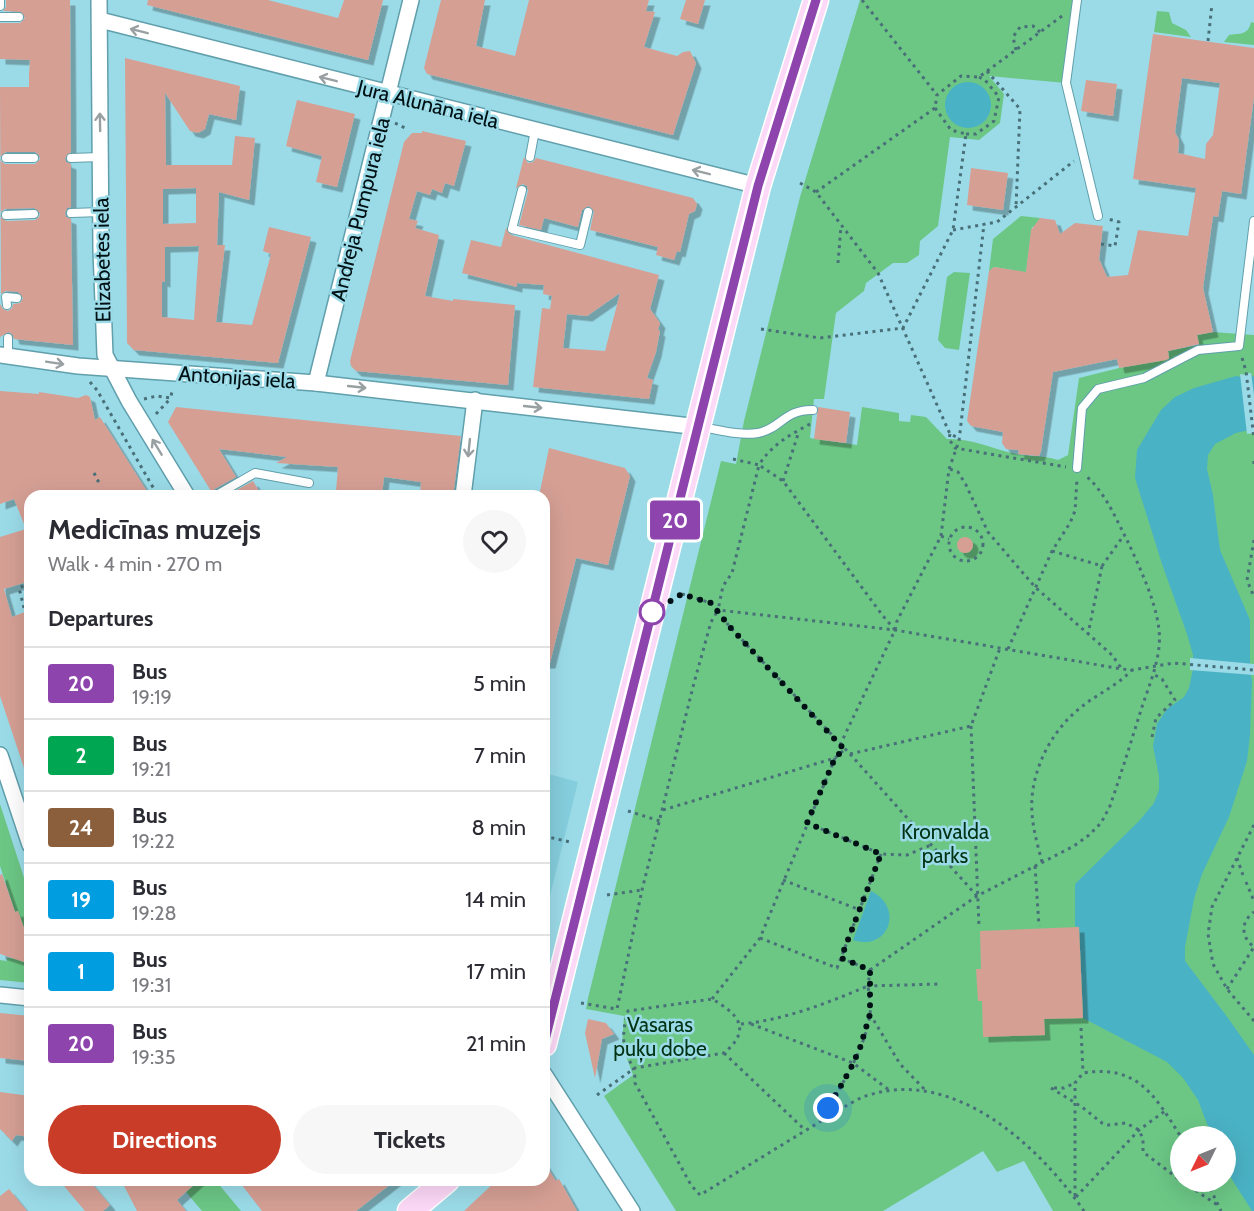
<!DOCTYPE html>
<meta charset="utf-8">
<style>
body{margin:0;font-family:Cabin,sans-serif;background:#f7f7f7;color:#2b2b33;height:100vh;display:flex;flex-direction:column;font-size:22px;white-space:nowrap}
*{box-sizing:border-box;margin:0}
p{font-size:20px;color:#7c7c81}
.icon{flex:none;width:33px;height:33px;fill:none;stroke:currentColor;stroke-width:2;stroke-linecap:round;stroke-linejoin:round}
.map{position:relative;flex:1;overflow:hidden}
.details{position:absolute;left:24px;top:490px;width:526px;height:696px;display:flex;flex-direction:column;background:#fff;border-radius:18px;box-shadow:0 6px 24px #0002}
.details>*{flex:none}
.badge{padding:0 12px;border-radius:4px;font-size:21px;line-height:39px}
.needle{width:39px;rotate:227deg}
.buttons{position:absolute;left:1170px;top:1126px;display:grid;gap:12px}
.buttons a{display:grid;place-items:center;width:66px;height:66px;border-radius:50%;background:#fff;box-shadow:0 6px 24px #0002;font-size:30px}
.you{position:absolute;width:30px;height:30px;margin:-15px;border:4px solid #fff;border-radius:50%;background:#1a73e8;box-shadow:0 0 0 9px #1a73e833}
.map>.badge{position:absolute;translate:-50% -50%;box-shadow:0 0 0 3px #fff}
h2{padding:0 24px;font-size:22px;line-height:54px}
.round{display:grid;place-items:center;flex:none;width:63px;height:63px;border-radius:32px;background:#f7f7f7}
.summary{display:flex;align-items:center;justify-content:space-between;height:102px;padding:0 24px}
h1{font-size:28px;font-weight:700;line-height:45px}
.primary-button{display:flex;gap:12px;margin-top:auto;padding:12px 24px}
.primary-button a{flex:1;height:69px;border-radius:36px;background:#c83c28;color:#fff;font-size:24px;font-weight:700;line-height:69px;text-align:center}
.primary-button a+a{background:#f7f7f7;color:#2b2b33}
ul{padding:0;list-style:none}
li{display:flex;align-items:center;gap:18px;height:72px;padding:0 24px;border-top:2px solid #e1e1e2}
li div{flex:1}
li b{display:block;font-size:22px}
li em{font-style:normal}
li .badge{min-width:66px;font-weight:700;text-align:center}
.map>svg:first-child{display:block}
</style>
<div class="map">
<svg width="1254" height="1211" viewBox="0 0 1254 1211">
<defs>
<filter id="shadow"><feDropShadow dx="5.5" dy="5.5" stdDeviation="0" flood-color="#0004"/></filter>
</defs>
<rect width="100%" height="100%" fill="#9bdbe8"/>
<polygon fill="#85cedd" points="545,773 578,782 545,916 544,773"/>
<g fill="#6cc785" fill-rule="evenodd">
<path d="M860,0H1077L1066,83L989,76L1004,94L1000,123L979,140L950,137L938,226L920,241L919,255L907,263H893L866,283L864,291L836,313L824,399H814L810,438L857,445L862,407L899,413V421L910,422L911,415L926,417L947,439C972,438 993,449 1016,454C1031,457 1044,455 1058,460L1068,455L1079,378L1119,368L1169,359L1168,351L1199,345L1197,335L1213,332L1254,335V1211H1053L1024,1161L997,1172L983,1151L883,1211H676L604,1096L633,1075L622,1045L624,1016L586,1009L588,998L721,461L736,464L744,421L800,197ZM1180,1137H1226V1182H1180Z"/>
<polygon points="1157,11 1169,12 1172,23 1186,30 1191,37 1154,32"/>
<path d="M1251,22L1254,23V45L1224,42L1229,35C1239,33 1248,36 1251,22Z"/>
<polygon points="1021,216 1040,218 1037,227 1032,227 1025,280 1012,270 994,267 989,271 993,239"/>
<polygon points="954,272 970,273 959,350 945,348 938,340 947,277"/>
<polygon points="0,804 30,896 30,950 18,911 15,912 0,866"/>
<polygon points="7,958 19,959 24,962 30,960 30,983 0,980 0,960 7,961"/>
<polygon points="199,1181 216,1181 241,1211 202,1211 186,1192"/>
</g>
<g fill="#4ab2c5">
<circle cx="968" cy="105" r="23"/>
<polygon points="1236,376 1247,378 1254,376 1254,429 1236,433 1215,444 1208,455 1207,469 1213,495 1220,550 1250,620 1250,673 1252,680 1250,735 1247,761 1229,817 1202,874 1194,899 1185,947 1185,961 1228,1018 1254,1055 1254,1211 1252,1211 1226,1170 1226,1137 1212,1137 1198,1100 1183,1078 1167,1062 1083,1018 1079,928 1075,926 1075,884 1139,821 1154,803 1159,790 1159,776 1153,746 1157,724 1167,709 1184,697 1189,688 1193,669 1193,655 1187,634 1162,564 1135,478 1137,450 1161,410 1175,397 1194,388"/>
<path d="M871,891C905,908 888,952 853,940Z"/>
</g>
<g fill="#9bdbe8">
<polygon points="1249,373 1251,373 1254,395 1254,433 1247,434 1240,374 1246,375"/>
<polygon points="1190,658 1254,664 1254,675 1190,670"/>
</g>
<g fill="#d59f94" fill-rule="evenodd" filter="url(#shadow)">
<path d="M6,0H70L71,152L65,158L66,162L71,164V207L67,208L65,213L66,217L71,219L73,345L14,339L13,335L9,332L0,337V304L3,309L8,311L12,308L13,304L20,303L23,298L18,292L6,291L1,294L0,87H29V74L30,60L0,59V23H20L25,18L21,12L3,11L6,7ZM6,152H35L39,155L40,159L35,164H5L1,161L0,157ZM34,208L40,213L39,217L35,220L6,221L0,216L1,212L5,209Z"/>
<polygon points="148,0 268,0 338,18 344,0 383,0 368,60 147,5"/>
<polygon points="441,0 485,0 476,46 515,56 529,0 649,0 646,11 655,12 644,47 677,56 683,52 690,51 696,63 673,135 427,74 424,68"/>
<polygon points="686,0 705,0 698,24 680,19"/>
<path d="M1153,34L1254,48V97L1241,194L1222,191L1218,217L1213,216L1203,288L1213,332L1197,335L1199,344L1168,351L1169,358L1166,360L1119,368L1117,359L1053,372L1041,451L1039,456L1018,454L1019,450L1006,449L1002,443L1003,432L971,426L967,421L989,271L994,267L1026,272L1031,230L1040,218L1055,220L1060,234L1075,223L1103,226L1099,259L1107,277L1128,275L1138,230L1188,236L1196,188L1133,179ZM1182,78L1220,83L1213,135L1206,144L1205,159L1178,153L1179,140L1175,132Z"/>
<path d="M125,58L240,86L236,120L209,114L205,129L198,133L190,131L165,93L166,165H232L235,136L255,138L249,200L219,192L217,245H225L216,322L252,325L271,254L263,251L269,227L311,237L278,363L134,350L127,343ZM196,188V223L163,224V189ZM199,246L194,320L162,317V281L165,282V247Z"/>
<polygon points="1086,80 1117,84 1113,116 1081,111"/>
<polygon points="297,100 355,114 337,187 316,182 322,156 286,146"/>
<polygon points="422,131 466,141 454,186 445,183 442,193 432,189 430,195 417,191 409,219 418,221 415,228 439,235 425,296 453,301 453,299 515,305 508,385 356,371 351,366 350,361 404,142 412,133 422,133"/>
<polygon points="524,157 528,163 533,162 536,158 693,198 697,204 695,211 689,214 680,252 677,251 674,260 656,255 658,247 590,230 594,211 589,206 582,210 578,227 544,218 541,230 519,225 528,191 527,186 523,184 516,188"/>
<polygon points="971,168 1008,173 1003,210 967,205"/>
<path d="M506,228L511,235L659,275L650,309L660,323L658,330L660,331L656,352L647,378L653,380L649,399L533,387L542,308L550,309L552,296L543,294L544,285L517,283V287L462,273L471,240L501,247ZM620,293L605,351L563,348L567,314L587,316Z"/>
<polygon points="0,391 39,394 39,392 78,398 86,395 90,397 95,420 100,417 150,496 30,496 30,581 4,589 12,617 30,610 30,776 27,777 0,696 0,537 26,529 14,499 0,504"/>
<polygon points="176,407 461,436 453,496 420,496 421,482 384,477 382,495 336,491 338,467 276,463 287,457 219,449 236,477 211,491 168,422"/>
<polygon points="818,407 850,412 846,443 814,439"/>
<polygon points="549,448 625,468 630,476 608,565 576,558 550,663 544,663 544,533 548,519 544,518 544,496 539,496"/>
<polygon points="253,481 262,496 226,496"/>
<circle cx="965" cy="545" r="8"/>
<polygon points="2,874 15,912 18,911 30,945 30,964 0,954 0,875"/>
<polygon points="1079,927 1083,1018 1044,1019 1045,1035 983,1037 982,1001 978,1001 976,969 981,969 980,931"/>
<polygon points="0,1013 30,1016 30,1061 0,1058"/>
<polygon points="588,1019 606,1023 614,1034 602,1039 595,1078 585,1033"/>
<polygon points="0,1092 30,1096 30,1137 16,1135 12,1141 0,1129"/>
<polygon points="544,1162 556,1181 559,1179 577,1211 464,1211 497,1180 544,1180"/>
<polygon points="59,1180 89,1180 110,1205 103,1211 85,1211"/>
<polygon points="121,1180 199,1180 177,1200 186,1211 137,1211"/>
<polygon points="238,1180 396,1180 356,1211 262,1211"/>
<polygon points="9,1189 27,1211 0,1211 0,1196"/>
</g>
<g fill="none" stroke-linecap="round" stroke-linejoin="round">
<defs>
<g id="service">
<polyline points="1077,0 1066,83 1098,216"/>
<polyline points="0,6 0,0"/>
<polyline points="0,17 19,17"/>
<polyline points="530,157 535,130"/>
<polyline points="6,158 34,158"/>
<polyline points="71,158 100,157"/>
<polyline points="522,190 512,229 580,245 588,212"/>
<polyline points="71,213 101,212"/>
<polyline points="6,215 34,214"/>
<polyline points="7,305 6,297 17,298"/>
<polyline points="8,355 8,338"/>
<path d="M702,427C719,430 740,436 758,433C780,429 785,409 813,410"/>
<polyline points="1077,468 1082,408 1098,389 1144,378 1198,350 1239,346 1254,221"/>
<polyline points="215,496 255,473 309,483"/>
</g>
<g id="minor">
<polyline points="99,0 101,250 105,355 129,401 187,496"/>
<polyline points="100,20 758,186"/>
<polyline points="0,355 78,366 316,383 699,427"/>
<polyline points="316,383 411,0"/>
<polyline points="463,496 475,400"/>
<polyline points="0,755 30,845"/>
<polyline points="0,995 30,998"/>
<polyline points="544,1074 632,1211"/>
</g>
<g id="primary">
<polyline points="544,1044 758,186 816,0"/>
<polyline points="410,1211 447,1180"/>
</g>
</defs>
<use href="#service" stroke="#609fab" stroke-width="10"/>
<use href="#minor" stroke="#609fab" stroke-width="18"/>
<use href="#primary" stroke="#fff" stroke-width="27"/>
<g stroke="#497078" stroke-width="3" stroke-dasharray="3 4.5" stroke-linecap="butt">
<polyline points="862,0 937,95"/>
<polyline points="1208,41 1212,4"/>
<polyline points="1016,50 1013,37 1020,27 1033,26 1040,32"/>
<polyline points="987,71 1020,109 1016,207"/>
<polyline points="395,123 405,128"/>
<polyline points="966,134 976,134 994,121 999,97 985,80 979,77"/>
<polyline points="800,183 816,192 878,273 950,434 959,438"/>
<polyline points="816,192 935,108 937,95 961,76 979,77 1062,16"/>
<polyline points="953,230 997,222 1074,161"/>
<polyline points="1101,244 1115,246 1119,222 1108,219"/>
<polyline points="838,263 841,226"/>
<polyline points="761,329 820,338 903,328 953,230 966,134 951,130 935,108"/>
<polyline points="1242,358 1246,371 1254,439"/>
<polyline points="90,382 97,390 158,496"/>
<polyline points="144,399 157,396 171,398 172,389"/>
<polyline points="156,414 171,398"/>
<polyline points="950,434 949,439 955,448 1066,467"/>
<path d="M733,459L759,465C771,445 791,434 812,423"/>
<polyline points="1254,461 1254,464"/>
<polyline points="950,469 958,472 966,485 988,532 1035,587 1112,655 1121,668"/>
<polyline points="94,473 98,481 100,479"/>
<polyline points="783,481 799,431"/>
<circle cx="966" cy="544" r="17"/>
<polyline points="941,536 949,469 959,441 984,224"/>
<polyline points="1254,540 1247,580 1254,597"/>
<polyline points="1052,551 1102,566 1088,634"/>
<polyline points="1102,566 1124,535"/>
<polyline points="682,594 711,603 718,610 895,630 1122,669 1132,670 1173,663 1254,670"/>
<polyline points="24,608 19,588 30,583"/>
<polyline points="895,630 883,616 783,481 759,465 732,573 723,586 718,610 729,626 850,754 977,896"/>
<polyline points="1008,649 1052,551 1070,523 1075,511 1077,479"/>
<polyline points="971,726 979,927"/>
<polyline points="1152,737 1156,718 1175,700 1162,679 1153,674"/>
<polyline points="840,745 895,630 897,621 941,536 949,539"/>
<polyline points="850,754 971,726 1000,648"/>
<polyline points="663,810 835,758 845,749"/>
<polyline points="628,811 660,821"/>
<polyline points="807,823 881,854 907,855 931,845"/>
<polyline points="1254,825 1212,907 1208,934 1213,964 1227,989 1254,1021"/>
<polyline points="544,836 570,842"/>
<polyline points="544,847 547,837"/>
<polyline points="1237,858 1244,878"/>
<path d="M1042,862C1038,846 1033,830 1032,813C1029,774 1050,732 1080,708C1097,694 1117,686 1132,670"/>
<polyline points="1035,866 1039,926"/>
<polyline points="783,880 860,910"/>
<polyline points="1246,882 1254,901"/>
<polyline points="607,895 642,890"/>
<polyline points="760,938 837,968 881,854"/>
<polyline points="841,958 870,970"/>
<path d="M870,970L977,896L1074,846L1089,835L1101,823L1110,806C1121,774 1131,742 1141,710C1149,685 1162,657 1159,630C1156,601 1139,566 1127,540C1115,517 1105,492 1085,475"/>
<polyline points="870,970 868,986 940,984"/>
<path d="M1227,989L1254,947C1241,937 1240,922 1254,912"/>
<polyline points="712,999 760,938 835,758"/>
<polyline points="581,1003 617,1009 642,890 694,683 711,622 718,610"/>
<polyline points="870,1014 900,1064 927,1092"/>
<path d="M741,1024C785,1020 827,1003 868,986C869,995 871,1005 870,1014C865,1050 840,1088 821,1119"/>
<polyline points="751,1024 853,1063 889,1090"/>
<polyline points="1081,1028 1083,1073"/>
<polyline points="724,1053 805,1130"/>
<polyline points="1051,1088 1082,1107 1102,1123 1108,1125 1126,1123 1139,1130 1143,1139 1143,1152 1180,1180"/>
<polyline points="1054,1088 1064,1088 1075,1083"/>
<path d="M597,1095L635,1068L724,1053C752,1030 739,1014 712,999L628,1011C624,1026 621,1040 627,1055C633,1069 635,1067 635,1083L691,1185L700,1195L844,1107C852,1103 860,1097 869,1095C955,1068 1039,1146 1084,1211"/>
<polyline points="1183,1182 1219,1206"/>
<polyline points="1207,1182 1221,1211"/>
<path d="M1075,1196V1083L1083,1073C1138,1064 1155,1096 1181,1137"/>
<polyline points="1076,1197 1139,1130 1165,1111"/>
</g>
<use href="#service" stroke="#fff" stroke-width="8"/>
<use href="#minor" stroke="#fff" stroke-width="15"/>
<use href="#primary" stroke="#fdd9f8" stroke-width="24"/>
</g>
<defs><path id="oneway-shaft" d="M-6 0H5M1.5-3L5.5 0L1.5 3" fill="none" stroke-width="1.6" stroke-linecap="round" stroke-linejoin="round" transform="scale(1.5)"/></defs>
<g stroke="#99a0a1">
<use href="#oneway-shaft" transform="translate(139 31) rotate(-166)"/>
<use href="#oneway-shaft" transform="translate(328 79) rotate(-166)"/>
<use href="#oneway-shaft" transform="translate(100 122) rotate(-91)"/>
<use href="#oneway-shaft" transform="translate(701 172) rotate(-166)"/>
<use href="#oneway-shaft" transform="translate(55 363) rotate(9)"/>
<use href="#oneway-shaft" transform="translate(357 387) rotate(6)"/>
<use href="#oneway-shaft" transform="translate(533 407) rotate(6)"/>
<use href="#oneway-shaft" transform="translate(157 447) rotate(-121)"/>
<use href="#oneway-shaft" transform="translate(469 448) rotate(96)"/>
</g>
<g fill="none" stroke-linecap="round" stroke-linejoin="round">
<defs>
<polyline id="line" points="544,1044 758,186 816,0"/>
</defs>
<use href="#line" stroke="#fff" stroke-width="14"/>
<use href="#line" stroke="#8e44ad" stroke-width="9"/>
<polyline stroke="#001115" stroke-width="6" stroke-dasharray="0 10.8" points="652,612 682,594 711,603 729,626 844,749 835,758 807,823 881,854 841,958 870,970 870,1014 860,1048 850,1070 828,1108"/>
</g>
<circle fill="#fff" stroke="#8e44ad" stroke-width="3" cx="652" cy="612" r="12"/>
<g text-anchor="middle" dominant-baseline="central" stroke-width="5" stroke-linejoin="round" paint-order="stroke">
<g font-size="21" fill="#001115" stroke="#9bdbe8">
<text transform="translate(428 104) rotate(14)">Jura Alunāna iela</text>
<text transform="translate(360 209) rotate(-76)">Andreja Pumpura iela</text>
<text transform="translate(102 260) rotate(-91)">Elizabetes iela</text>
<text transform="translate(237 377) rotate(4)">Antonijas iela</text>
</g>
<g font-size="21" fill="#003313" stroke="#9bdbe8">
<text x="945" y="831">Kronvalda<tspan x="945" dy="24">parks</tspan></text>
<text x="660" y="1024">Vasaras<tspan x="660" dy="24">puķu dobe</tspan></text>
</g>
</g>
</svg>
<div class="buttons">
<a><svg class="needle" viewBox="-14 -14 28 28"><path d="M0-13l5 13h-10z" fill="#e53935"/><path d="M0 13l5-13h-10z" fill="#7c7c81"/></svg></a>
</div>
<div class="you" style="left:828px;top:1108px"></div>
<b class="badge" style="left:675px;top:520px;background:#8e44ad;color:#fff">20</b>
<section class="details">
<div class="summary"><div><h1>Medicīnas muzejs</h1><p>Walk · 4 min · 270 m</p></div><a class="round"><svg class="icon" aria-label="heart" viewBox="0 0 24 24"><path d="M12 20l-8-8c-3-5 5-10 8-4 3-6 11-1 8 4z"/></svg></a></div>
<h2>Departures</h2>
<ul>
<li><span class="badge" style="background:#8e44ad;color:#fff">20</span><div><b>Bus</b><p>19:19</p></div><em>5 min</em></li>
<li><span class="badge" style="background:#00a651;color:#fff">2</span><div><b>Bus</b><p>19:21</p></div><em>7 min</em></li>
<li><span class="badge" style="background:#8b5e3c;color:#fff">24</span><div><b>Bus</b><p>19:22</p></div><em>8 min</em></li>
<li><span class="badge" style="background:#009de0;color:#fff">19</span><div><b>Bus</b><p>19:28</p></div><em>14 min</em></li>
<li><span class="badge" style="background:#009de0;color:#fff">1</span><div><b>Bus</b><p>19:31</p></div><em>17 min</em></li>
<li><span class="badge" style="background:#8e44ad;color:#fff">20</span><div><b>Bus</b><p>19:35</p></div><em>21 min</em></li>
</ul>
<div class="primary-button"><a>Directions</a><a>Tickets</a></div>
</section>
</div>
